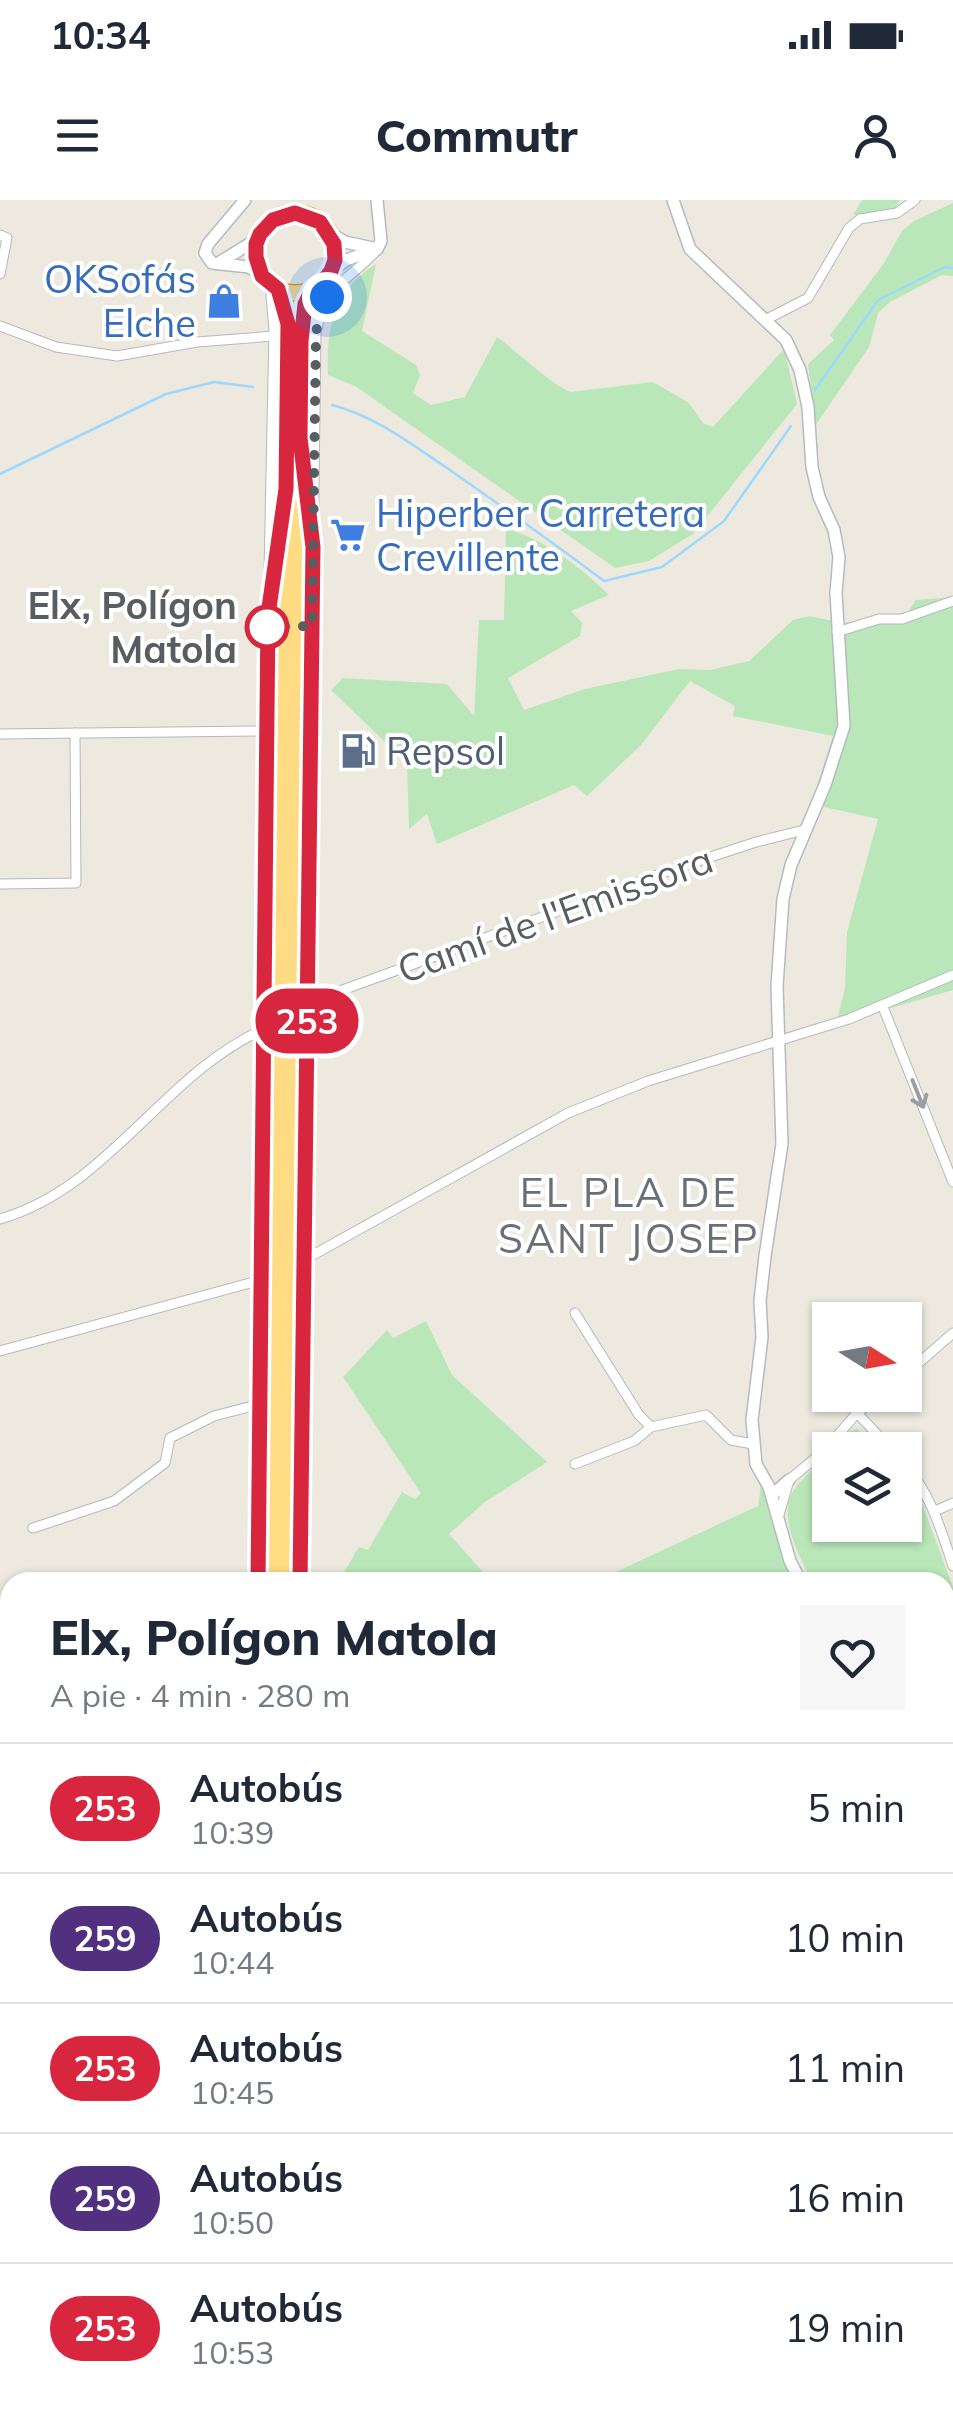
<!DOCTYPE html>
<html lang="es">
<meta charset="utf-8">
<style>
body{margin:0;font-family:Mulish,sans-serif;background:#f6f6f7;color:#1f2937;height:100vh;display:flex;flex-direction:column;font-size:38px;white-space:nowrap}
*{box-sizing:border-box;margin:0}
p{font-size:32px;color:#747a83}
.icon{flex:none;width:55px;height:55px;fill:none;stroke:currentColor;stroke-width:2;stroke-linecap:round;stroke-linejoin:round}
.map{position:relative;flex:1;overflow:hidden}
.details{position:absolute;left:0px;top:1372px;width:955px;height:842px;display:flex;flex-direction:column;background:#fff;border-radius:30px 30px 0 0;box-shadow:0 2px 8px #0004}
.details>*{flex:none}
.badge{padding:0 20px;border-radius:32px;font-size:35px;line-height:65px}
.needle{width:65px;rotate:101deg}
.tools{position:absolute;left:812px;top:1102px;display:grid;gap:20px}
.tools a{display:grid;place-items:center;width:110px;height:110px;border-radius:0px;background:#fff;box-shadow:0 2px 8px #0004;font-size:50px}
.you{position:absolute;width:50px;height:50px;margin:-25px;border:8px solid #fff;border-radius:50%;background:#1a73e8;box-shadow:0 0 0 15px #1a73e833}
.map>.badge{position:absolute;translate:-50% -50%;box-shadow:0 0 0 5px #fff}
.round{display:grid;place-items:center;flex:none;width:105px;height:105px;border-radius:0px;background:#f6f6f7}
.overview{display:flex;align-items:center;justify-content:space-between;height:170px;padding:0 50px}
h1{font-size:48px;font-weight:800;line-height:75px}
ul{padding:0;list-style:none}
li{display:flex;align-items:center;gap:30px;height:130px;padding:0 50px;border-top:2px solid #e0e1e3}
li div{flex:1}
li b{display:block;font-size:38px}
li em{font-style:normal}
li .badge{min-width:110px;font-weight:700;text-align:center}
.status{display:flex;justify-content:space-between;align-items:center;height:70px;padding:0 50px;background:#fff;direction:ltr}
.status svg{height:28px;fill:currentColor}
header{display:flex;justify-content:space-between;align-items:center;height:130px;padding:0 50px;background:#fff;font-size:45px;font-weight:800}
.map>svg:first-child{display:block}
</style>
<div class="status"><b>10:34</b><svg viewBox="0 0 49 12"><path d="M0 12V9h3v3zM5 12V6h3v6zM10 12V3h3v9zM15 12V0h3v12zM26 1h20v11H26zM47 4h2v5h-2z"/></svg></div>
<header><svg class="icon" aria-label="menu" viewBox="0 0 24 24"><path d="M4 6h16M4 12h16M4 18h16"/></svg>Commutr<svg class="icon" aria-label="person" viewBox="0 0 24 24"><circle cx="12" cy="8" r="4"/><path d="M4 21q1-7 8-7t8 7"/></svg></header>
<div class="map">
<svg width="953" height="2214" viewBox="0 0 953 2214">
<rect width="100%" height="100%" fill="#ede9df"/>
<g fill="#bae7b9">
<path d="M862,0H900C890,21 873,17 853,15Z"/>
<polygon points="953,3 953,76 942,75 890,102 878,113 869,147 815,226 808,164 834,140 830,135 884,63 902,31 914,21"/>
<path d="M376,64L362,131L416,165L420,175L413,193L431,205L465,197L497,137C515,150 554,187 571,192L653,182L689,203L703,223L713,227L784,149L797,204L693,334L649,361L615,368L355,186L328,175C326,128 334,90 376,64Z"/>
<path d="M506,329C543,338 582,368 609,395L571,411L582,423L580,436L508,478L524,510L585,489L679,469L710,470L749,461L793,420L809,416L843,423L908,412L916,400L953,397V790L836,824L845,788L847,732L878,619L811,604L833,536L733,516L735,506L690,481L641,545L587,596L574,585L437,644L427,614L409,629L407,563L331,490L343,478L447,484L474,516L479,420H504Z"/>
<polygon points="426,1121 452,1175 547,1262 485,1302 449,1334 492,1382 338,1382 359,1347 368,1350 402,1292 415,1299 421,1293 343,1177 387,1130 393,1138"/>
<polygon points="857,1229 881,1250 833,1250 850,1231"/>
<path d="M830,1253V1325H905V1274L918,1293L953,1387V1539L946,1550L945,1382H813C801,1361 778,1318 792,1293C801,1277 818,1267 830,1253Z"/>
<path d="M761,1285C775,1316 779,1350 791,1382H594L758,1306Z"/>
<polygon points="10,1623 10,1763 0,1766 0,1624"/>
<polygon points="953,1664 953,1857 945,1862 945,1667"/>
</g>
<g fill="none" stroke-linecap="round" stroke-linejoin="round">
<g stroke="#9dd8ff" stroke-width="2.5">
<polyline points="815,190 878,100 945,67 953,68"/>
<path d="M332,205C375,216 411,244 447,268C500,305 552,342 604,381L662,367L724,321L791,226"/>
<polyline points="0,274 166,194 214,182 253,187"/>
</g>
<defs>
<g id="street">
<polyline points="0,35 7,38 0,74"/>
<polyline points="765,120 808,98 849,28 860,19 897,13 915,0"/>
<polyline points="0,126 56,147 117,156 197,142 274,136"/>
<polyline points="305,280 309,315"/>
<polyline points="269,372 274,129 270,85"/>
<polyline points="837,432 879,419 902,419 953,401"/>
<polyline points="0,534 267,531"/>
<polyline points="0,684 76,683 75,533"/>
<polyline points="307,803 668,671 756,642 804,630"/>
<polyline points="883,807 953,982"/>
<path d="M0,1019C109,988 163,874 264,829"/>
<polyline points="304,1060 568,913 648,881 849,819 953,775"/>
<polyline points="575,1113 639,1215 651,1227 706,1215 731,1240 753,1244"/>
<polyline points="0,1151 261,1080"/>
<polyline points="905,1175 953,1133"/>
<polyline points="857,1213 892,1250"/>
<polyline points="575,1264 634,1241 651,1227"/>
<path d="M905,1265C931,1294 941,1330 953,1366"/>
<polyline points="935,1311 953,1303"/>
<polyline points="779,1315 789,1280 824,1251 857,1213 881,1195"/>
<polyline points="33,1328 114,1301 165,1263 170,1238 214,1216 260,1204"/>
<polyline points="258,1382 267,415 280,331"/>
<path d="M300,1382L316,133C325,82 346,84 376,51"/>
<polyline points="945,1562 953,1565"/>
<polyline points="945,1920 953,1921"/>
<polyline points="291,2214 291,2205"/>
<polyline points="440,2214 440,2205"/>
</g>
<g id="secondary">
<polyline points="245,0 208,44 205,53 212,63 249,67 262,76"/>
<polyline points="377,0 381,41 377,49"/>
<polyline points="673,0 690,49 786,140 800,170 808,207 812,267 819,297 834,330 839,357 836,393 844,526 825,585 791,665 783,699 777,786 782,944 765,1056 760,1101 762,1137 752,1220 756,1264 769,1287 790,1361 801,1382"/>
<polyline points="330,33 345,42 373,48"/>
<polyline points="220,62 259,38"/>
<polyline points="331,71 346,60 377,49"/>
<polyline points="772,1295 789,1280"/>
<polyline points="898,2205 899,2214"/>
</g>
<g id="highway">
<circle cx="295" cy="53" r="40"/>
<polyline points="273,1382 288,146 285,107 278,89"/>
<polyline points="284,1382 301,141 305,105 312,90"/>
<polyline points="262,2214 262,2205"/>
<polyline points="275,2214 275,2205"/>
</g>
</defs>
<use href="#street" stroke="#b5b8bd" stroke-width="11"/>
<use href="#secondary" stroke="#b5bac0" stroke-width="14"/>
<use href="#highway" stroke="#ec9a00" stroke-width="18"/>
<use href="#street" stroke="#fff" stroke-width="9"/>
<use href="#secondary" stroke="#fff" stroke-width="11"/>
<use href="#highway" stroke="#ffdb84" stroke-width="15"/>
</g>
<defs><path id="oneway-shaft" d="M-6 0H5M1.5-3L5.5 0L1.5 3" fill="none" stroke-width="1.6" stroke-linecap="round" stroke-linejoin="round" transform="scale(2.5)"/></defs>
<use stroke="#9b9ea1" href="#oneway-shaft" transform="translate(918 894) rotate(68)"/>
<g fill="none" stroke-linecap="round" stroke-linejoin="round">
<defs>
<polyline id="line" points="258,1382 268,415 286,289 288,124 278,89 262,76 256,57 256,44 260,34 273,20 295,13 320,22 334,44 335,60 331,71 323,82 312,90 305,104 301,141 300,238 313,347 300,1382"/>
</defs>
<use href="#line" stroke="#fff" stroke-width="22"/>
<use href="#line" stroke="#d7263d" stroke-width="15"/>
<polyline stroke="#585d62" stroke-width="10" stroke-dasharray="0 18" points="267,427 312,426 316,133 320,111 327,97"/>
</g>
<defs>
<symbol id="shop-bare" viewBox="-9 -9 18 18"><path d="M-5-2.5h2.3a2.7 3.5 0 0 1 5.4 0H5L5.5 6h-11ZM-1.5-2.5h3a1.5 2.3 0 0 0-3 0Z" fill="#3f7fe0" stroke="#fff" stroke-width="2.5" paint-order="stroke"/></symbol>
<symbol id="supermarket-bare" viewBox="-9 -9 18 18"><path d="M-6-5.5h2.5l.6 2H6L4.5 2H-2.5L-4.4-4H-6ZM-1.5 3.2a1.3 1.3 0 1 0 .1 0ZM3 3.2a1.3 1.3 0 1 0 .1 0Z" fill="#3f7fe0" stroke="#fff" stroke-width="2.5" paint-order="stroke"/></symbol>
<symbol id="fuel-bare" viewBox="-9 -9 18 18"><path d="M-5.5-6h7V0h2V4h1.3V-2.5L3-4.5l.8-.8L6-3V5H2.5V1h-1V6h-7ZM-4.2-4.7v3.2H.2V-4.7Z" fill="#5c6f8a" stroke="#fff" stroke-width="2.5" paint-order="stroke"/></symbol>
</defs>
<g fill-rule="evenodd">
<use href="#shop-bare" x="199" y="76" width="50" height="50"/>
<use href="#supermarket-bare" x="323" y="310" width="50" height="50"/>
<use href="#fuel-bare" x="333" y="526" width="50" height="50"/>
</g>
<circle fill="#fff" stroke="#d7263d" stroke-width="5" cx="267" cy="427" r="20"/>
<g text-anchor="middle" dominant-baseline="central" stroke-width="8" stroke-linejoin="round" paint-order="stroke">
<g font-size="38" fill="#366cbe" stroke="#fff" text-anchor="end">
<text x="196" y="79">OKSofás<tspan x="196" dy="44">Elche</tspan></text>
<text x="376" y="313" text-anchor="start">Hiperber Carretera<tspan x="376" dy="44">Crevillente</tspan></text>
</g>
<g font-size="38" font-weight="bold" fill="#585d62" stroke="#fff" text-anchor="end">
<text x="237" y="405">Elx, Polígon<tspan x="237" dy="44">Matola</tspan></text>
</g>
<g font-size="38" fill="#4e5e75" stroke="#fff" text-anchor="start">
<text x="386" y="551">Repsol</text>
</g>
<g font-size="38" fill="#585d62" stroke="#fff">
<text transform="translate(555 714) rotate(-20)">Camí de l'Emissora</text>
</g>
<g font-size="40" letter-spacing="2.5" fill="#696f74" stroke="#fff">
<text x="629" y="992">EL PLA DE<tspan x="629" dy="46">SANT JOSEP</tspan></text>
</g>
</g>
</svg>
<div class="tools">
<a><svg class="needle" viewBox="-14 -14 28 28"><path d="M0-13l5 13h-10z" fill="#e53935"/><path d="M0 13l5-13h-10z" fill="#747a83"/></svg></a>
<a><svg class="icon" aria-label="layers" viewBox="0 0 24 24"><path d="M12 4l9 5-9 5-9-5zM3 14l9 5 9-5"/></svg></a>
</div>
<div class="you" style="left:327px;top:97px"></div>
<b class="badge" style="left:307px;top:821px;background:#d7263d;color:#fff">253</b>
<section class="details">
<div class="overview"><div><h1>Elx, Polígon Matola</h1><p>A pie · 4 min · 280 m</p></div><a class="round"><svg class="icon" aria-label="heart" viewBox="0 0 24 24"><path d="M12 20l-8-8c-3-5 5-10 8-4 3-6 11-1 8 4z"/></svg></a></div>
<ul>
<li><span class="badge" style="background:#d7263d;color:#fff">253</span><div><b>Autobús</b><p>10:39</p></div><em>5 min</em></li>
<li><span class="badge" style="background:#513080;color:#fff">259</span><div><b>Autobús</b><p>10:44</p></div><em>10 min</em></li>
<li><span class="badge" style="background:#d7263d;color:#fff">253</span><div><b>Autobús</b><p>10:45</p></div><em>11 min</em></li>
<li><span class="badge" style="background:#513080;color:#fff">259</span><div><b>Autobús</b><p>10:50</p></div><em>16 min</em></li>
<li><span class="badge" style="background:#d7263d;color:#fff">253</span><div><b>Autobús</b><p>10:53</p></div><em>19 min</em></li>
</ul>
</section>
</div>
